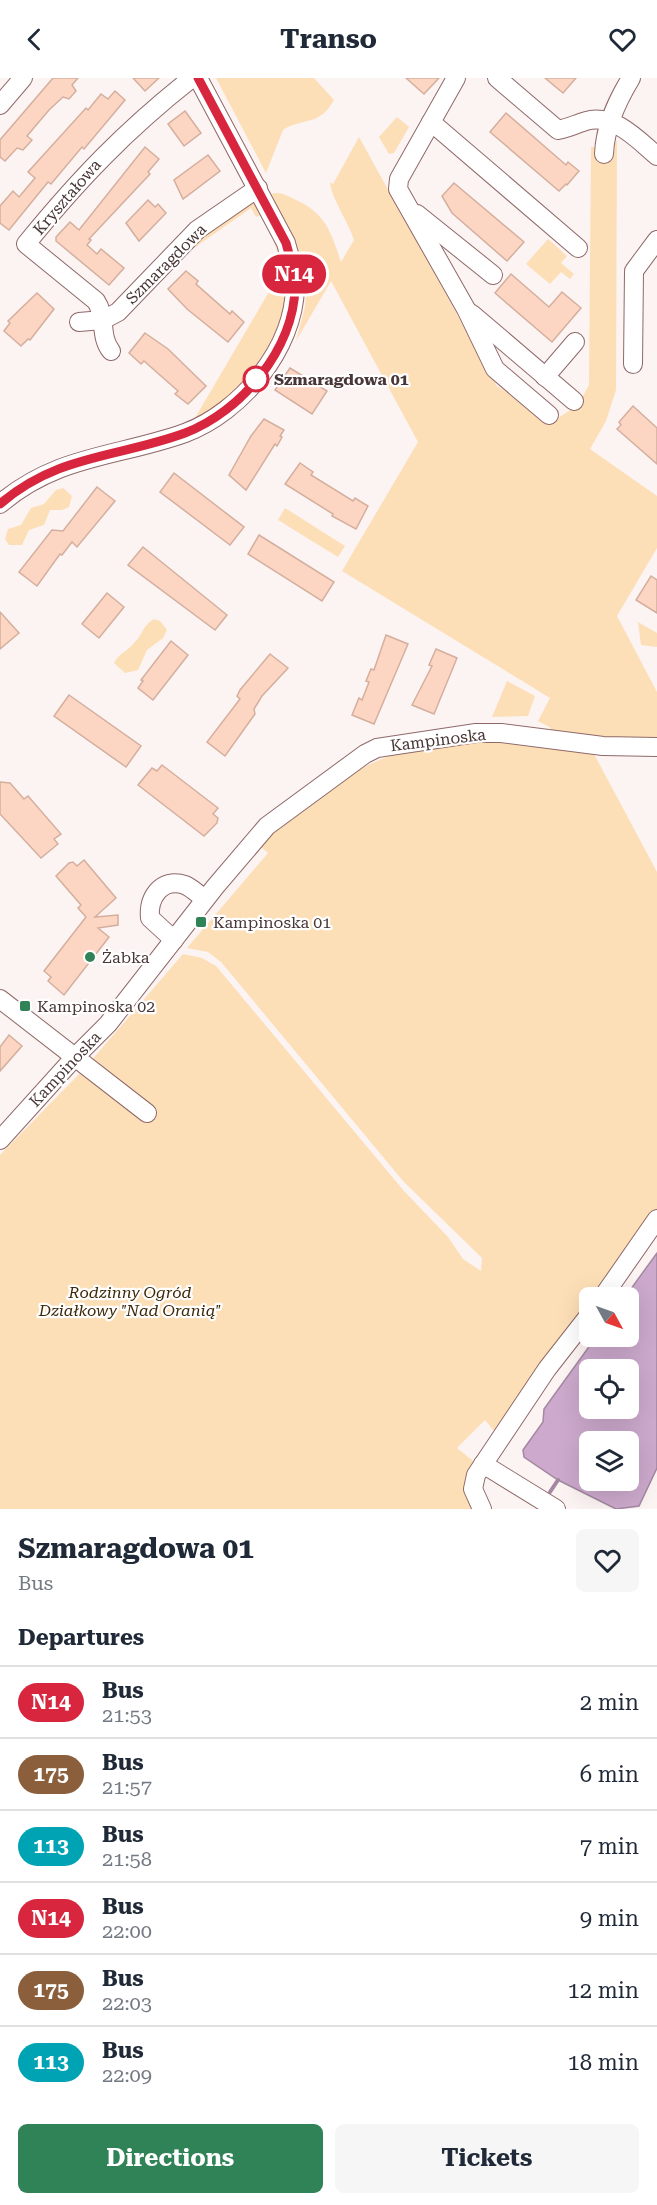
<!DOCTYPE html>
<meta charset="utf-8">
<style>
body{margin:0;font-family:"Roboto Serif",serif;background:#f6f6f7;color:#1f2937;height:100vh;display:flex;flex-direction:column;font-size:22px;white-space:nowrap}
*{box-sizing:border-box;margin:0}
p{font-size:20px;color:#747a83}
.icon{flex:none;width:33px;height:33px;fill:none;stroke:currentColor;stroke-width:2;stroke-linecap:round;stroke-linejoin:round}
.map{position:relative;height:1431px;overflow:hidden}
.drawer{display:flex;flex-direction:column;background:#fff;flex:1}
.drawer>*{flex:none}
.badge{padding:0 12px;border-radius:20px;font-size:21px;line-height:39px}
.needle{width:39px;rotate:130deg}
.controls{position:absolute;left:579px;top:1209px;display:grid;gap:12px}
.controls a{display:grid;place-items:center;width:60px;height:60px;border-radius:9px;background:#fff;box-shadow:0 6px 24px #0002;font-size:30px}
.map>.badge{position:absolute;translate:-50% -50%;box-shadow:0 0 0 3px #fff}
h2{padding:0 18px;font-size:22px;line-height:54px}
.round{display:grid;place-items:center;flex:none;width:63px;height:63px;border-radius:9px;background:#f6f6f7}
.head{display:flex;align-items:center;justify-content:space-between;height:102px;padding:0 18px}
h1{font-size:28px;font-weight:700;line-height:45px}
.action{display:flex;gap:12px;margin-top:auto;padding:12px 18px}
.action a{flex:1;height:69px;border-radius:9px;background:#2f8356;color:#fff;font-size:24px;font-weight:700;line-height:69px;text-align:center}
.action a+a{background:#f6f6f7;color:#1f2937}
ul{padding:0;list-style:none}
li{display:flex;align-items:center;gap:18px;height:72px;padding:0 18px;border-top:2px solid #e0e1e3}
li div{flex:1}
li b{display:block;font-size:22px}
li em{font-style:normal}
li .badge{min-width:66px;font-weight:700;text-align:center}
header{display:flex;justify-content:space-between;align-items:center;height:78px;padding:0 18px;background:#fff;font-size:27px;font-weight:700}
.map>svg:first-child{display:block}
</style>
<header><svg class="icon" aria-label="back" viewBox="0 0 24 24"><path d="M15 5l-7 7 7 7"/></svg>Transo<svg class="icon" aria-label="heart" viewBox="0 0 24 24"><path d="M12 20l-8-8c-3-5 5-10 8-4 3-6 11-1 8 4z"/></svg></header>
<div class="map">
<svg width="657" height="1431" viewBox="0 0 657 1431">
<rect width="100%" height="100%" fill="#fcf3f3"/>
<g fill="#fddfb7">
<path d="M216,0H314L334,22C319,49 303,39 283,52L266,95Z"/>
<polygon points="397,39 409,49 394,75 389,76 379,59"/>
<path d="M359,59L491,298L497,308L552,344L578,327L589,307L591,69H613L617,62L616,312L606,343L590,371L657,418V470L617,538L657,614V662H609L549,655L551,650L538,643L550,620L342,493L418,364L331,203L296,263L305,229L307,195L271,116C279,113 286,117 294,121C326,135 331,154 341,184L354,162C348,143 331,120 330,104L333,106Z"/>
<polygon points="248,125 256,126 274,154 287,205 282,244 267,276 239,312 198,342 195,340 283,190 273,161 261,137 256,139 251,130 194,170 195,165"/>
<polygon points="548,161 567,178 561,185 574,196 570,201 561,194 550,206 526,186"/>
<polygon points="63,410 72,418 69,429 62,432 50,432 44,447 29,452 22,467 9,467 5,461 8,451 21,447 31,430 44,426 56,412"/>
<polygon points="285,430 345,468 338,479 278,442"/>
<path d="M154,541L160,543L167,552L163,560L147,572L138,592L125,595L114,585C119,575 128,573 135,564C143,556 143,547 154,541Z"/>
<polygon points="638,544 657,555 657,569 641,567"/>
<polygon points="507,603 535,618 528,638 492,639"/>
<path d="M474,662L594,676L657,794V1136L597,1219L590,1220L589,1229L495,1354L485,1342L457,1370L477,1386L478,1431H0V1077L84,991L183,876L202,880L216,888L404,1113L448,1159L463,1181L481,1193L482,1180L403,1103L221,884L208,874L187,870L268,775L261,769L269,758C307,728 346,693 392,677C417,668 447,667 474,662Z"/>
</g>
<path fill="#cca9cd" stroke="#a487a0" stroke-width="1.5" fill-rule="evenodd" d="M657,1175V1390L639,1428L616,1431L558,1402L524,1379L523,1372L543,1344L544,1331L596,1259L628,1258V1220L625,1219ZM590,1292H628V1330H590ZM590,1364H628V1402H590Z"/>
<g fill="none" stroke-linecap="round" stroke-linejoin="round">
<polyline stroke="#a487a0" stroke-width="4" points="550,1414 558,1402"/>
</g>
<g fill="#fdd6c3" stroke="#d4af9e" stroke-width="1.5">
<polygon points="53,0 78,0 72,7 76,13 69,21 63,19 49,32 27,58 32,62 23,72 17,70 5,83 0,79 0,62"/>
<polygon points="133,0 159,0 145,13"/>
<polygon points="406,0 439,0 424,16"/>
<polygon points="545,0 576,0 563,15"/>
<polygon points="115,13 125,22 84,71 82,69 51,106 48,104 9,152 0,145 0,128 13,113 19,119 35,100 28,94 86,30 88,32 101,16 108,21"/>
<polygon points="185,33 201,55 184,68 168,46"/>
<polygon points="506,35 566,87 568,84 579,93 567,107 566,106 559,113 490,54"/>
<polygon points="145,69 159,81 148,94 150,96 89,161 91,162 87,167 97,176 101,171 124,190 109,207 56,163 56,159 70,144 79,152"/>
<polygon points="208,77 220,93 183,121 174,102"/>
<polygon points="454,105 524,164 507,183 452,135 442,118"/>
<polygon points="148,122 155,129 158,126 166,135 139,163 126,145"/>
<polygon points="186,193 198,203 196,206 230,236 232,233 244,244 228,264 187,231 168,211"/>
<polygon points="511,196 549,229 562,214 581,230 552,264 495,215"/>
<polygon points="37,215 54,231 30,262 28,261 21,268 4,253 10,245 8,243"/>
<polygon points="145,255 168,271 206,308 188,326 175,316 178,313 144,283 141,286 129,275"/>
<polygon points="290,290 327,313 312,336 275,312"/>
<polygon points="633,328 657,350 657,386 617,351 621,347 619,344"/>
<polygon points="264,341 284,352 280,358 282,359 277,368 275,366 246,412 229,397 251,358"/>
<polygon points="300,385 313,394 311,397 353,423 355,420 368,428 356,451 332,438 333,436 285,406"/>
<polygon points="174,395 244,449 230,467 160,414"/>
<polygon points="97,409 115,423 77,469 72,464 62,477 60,476 37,508 19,494 52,452 63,453"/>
<polygon points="259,457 334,504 322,523 248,476"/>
<polygon points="143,469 227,537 215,552 128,487"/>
<polygon points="651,498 657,502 657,535 636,522"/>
<polygon points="107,515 124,529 99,560 82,546"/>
<polygon points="0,534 19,555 0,571"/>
<polygon points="386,557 408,566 374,646 352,637 359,620 362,622 369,604 366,603 371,591 374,592"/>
<polygon points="171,563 188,577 153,622 138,610 143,603 141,602"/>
<polygon points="436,571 457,580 434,636 412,627 432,588 429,587"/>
<polygon points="270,576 288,590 262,618 254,631 255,636 225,678 207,664 240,621 237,618 240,612"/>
<polygon points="69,617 141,668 126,689 54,638"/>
<polygon points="162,687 218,730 213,736 218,740 217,745 204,758 138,707 152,690 157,693"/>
<polygon points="0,704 10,705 24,721 28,718 61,756 54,761 58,766 41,780 0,736"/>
<polygon points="84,782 116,820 95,839 118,837 118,847 98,850 109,859 64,917 48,903 51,899 44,893 86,839 78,830 81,827 56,798 69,785 73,784 77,788"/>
<polygon points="9,957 22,968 0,993 0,969"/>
</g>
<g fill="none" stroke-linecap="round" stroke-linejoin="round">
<defs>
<g id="minor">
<polyline points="456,0 399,101 398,111 466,231 495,291 549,337"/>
<path d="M497,0L558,52C568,50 576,46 586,43C614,35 638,62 657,78"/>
<polyline points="0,27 23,0"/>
<polyline points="431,44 578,170"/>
<path d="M604,76C605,48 617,23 631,0"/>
<polyline points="417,136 493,197"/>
<polyline points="472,236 574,323"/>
<polyline points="79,244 103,242 118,234 197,152 258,110"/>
<path d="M111,273C99,258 107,239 96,223L26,166C79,101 126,52 192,0"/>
<polyline points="633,286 634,193 657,162"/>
<polyline points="545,299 575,264"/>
<path d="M0,426C57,377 118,379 185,355C241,334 294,271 295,209C295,194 290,180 286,165L198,0"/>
<path d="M174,862L150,840C148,820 161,799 185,807C192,810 199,817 205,821"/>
<polyline points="0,921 147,1035"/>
<polyline points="0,1062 74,980 108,946 215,809 267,748 365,676 377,670 476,655 501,655 603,668 657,669"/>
<polyline points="602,1220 657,1141"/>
<polyline points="483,1386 556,1431"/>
<polyline points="482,1431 473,1411 476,1397 547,1291 590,1236"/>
</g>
</defs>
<use href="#minor" stroke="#8f6968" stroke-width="20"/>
<use href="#minor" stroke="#fff" stroke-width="18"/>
</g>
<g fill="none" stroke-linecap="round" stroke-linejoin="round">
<defs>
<path id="line" d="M0,426C58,376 117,380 185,355C241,334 294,271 295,209C295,194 290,180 286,165L198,0"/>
</defs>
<use href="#line" stroke="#fff" stroke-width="14"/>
<use href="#line" stroke="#d7263d" stroke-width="9"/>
</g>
<circle fill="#fff" stroke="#d7263d" stroke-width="3" cx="256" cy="301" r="12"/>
<g fill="#2f8356" stroke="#fff" stroke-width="2">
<rect x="195" y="838" width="12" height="12" rx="3"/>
<circle cx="90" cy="879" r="6"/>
<rect x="19" y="922" width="12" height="12" rx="3"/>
</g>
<g text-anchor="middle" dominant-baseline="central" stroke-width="4.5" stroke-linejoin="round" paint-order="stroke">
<g font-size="16" fill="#483736" stroke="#fff">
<text transform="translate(67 119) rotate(-49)">Kryształowa</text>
<text transform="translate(166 186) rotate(-45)">Szmaragdowa</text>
<text transform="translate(438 662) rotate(-7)">Kampinoska</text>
<text transform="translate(65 991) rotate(-47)">Kampinoska</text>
</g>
<g font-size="16" font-weight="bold" fill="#483736" stroke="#fff" text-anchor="start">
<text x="274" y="301">Szmaragdowa 01</text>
</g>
<g font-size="16" fill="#483736" stroke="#fff" text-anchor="start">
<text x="213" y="844">Kampinoska 01</text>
<text x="102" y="879">Żabka</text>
<text x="37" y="928">Kampinoska 02</text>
</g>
<g font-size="16" font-style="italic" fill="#3d2807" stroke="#fff">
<text x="130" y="1214">Rodzinny Ogród<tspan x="130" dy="18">Działkowy "Nad Oranią"</tspan></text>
</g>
</g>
</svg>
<div class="controls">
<a><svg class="needle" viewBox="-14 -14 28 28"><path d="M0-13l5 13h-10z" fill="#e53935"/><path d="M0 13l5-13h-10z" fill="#747a83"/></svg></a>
<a><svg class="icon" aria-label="locate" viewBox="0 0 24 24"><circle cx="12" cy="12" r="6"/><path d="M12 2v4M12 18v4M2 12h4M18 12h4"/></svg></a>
<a><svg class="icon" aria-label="layers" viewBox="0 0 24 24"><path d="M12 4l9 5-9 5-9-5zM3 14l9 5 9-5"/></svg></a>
</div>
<b class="badge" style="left:294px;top:196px;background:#d7263d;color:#fff">N14</b>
</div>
<section class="drawer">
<div class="head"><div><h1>Szmaragdowa 01</h1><p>Bus</p></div><a class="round"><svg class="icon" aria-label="heart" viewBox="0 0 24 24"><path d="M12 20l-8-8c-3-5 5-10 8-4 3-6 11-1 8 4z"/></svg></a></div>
<h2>Departures</h2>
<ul>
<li><span class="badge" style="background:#d7263d;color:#fff">N14</span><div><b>Bus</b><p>21:53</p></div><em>2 min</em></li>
<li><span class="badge" style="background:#8b5e3c;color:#fff">175</span><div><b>Bus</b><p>21:57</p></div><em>6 min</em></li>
<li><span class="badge" style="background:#00a3b4;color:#fff">113</span><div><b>Bus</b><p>21:58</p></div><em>7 min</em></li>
<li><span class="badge" style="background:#d7263d;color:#fff">N14</span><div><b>Bus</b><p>22:00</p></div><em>9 min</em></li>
<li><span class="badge" style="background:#8b5e3c;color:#fff">175</span><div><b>Bus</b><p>22:03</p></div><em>12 min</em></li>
<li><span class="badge" style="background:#00a3b4;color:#fff">113</span><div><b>Bus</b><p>22:09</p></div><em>18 min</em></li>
</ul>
<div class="action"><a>Directions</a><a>Tickets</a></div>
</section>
